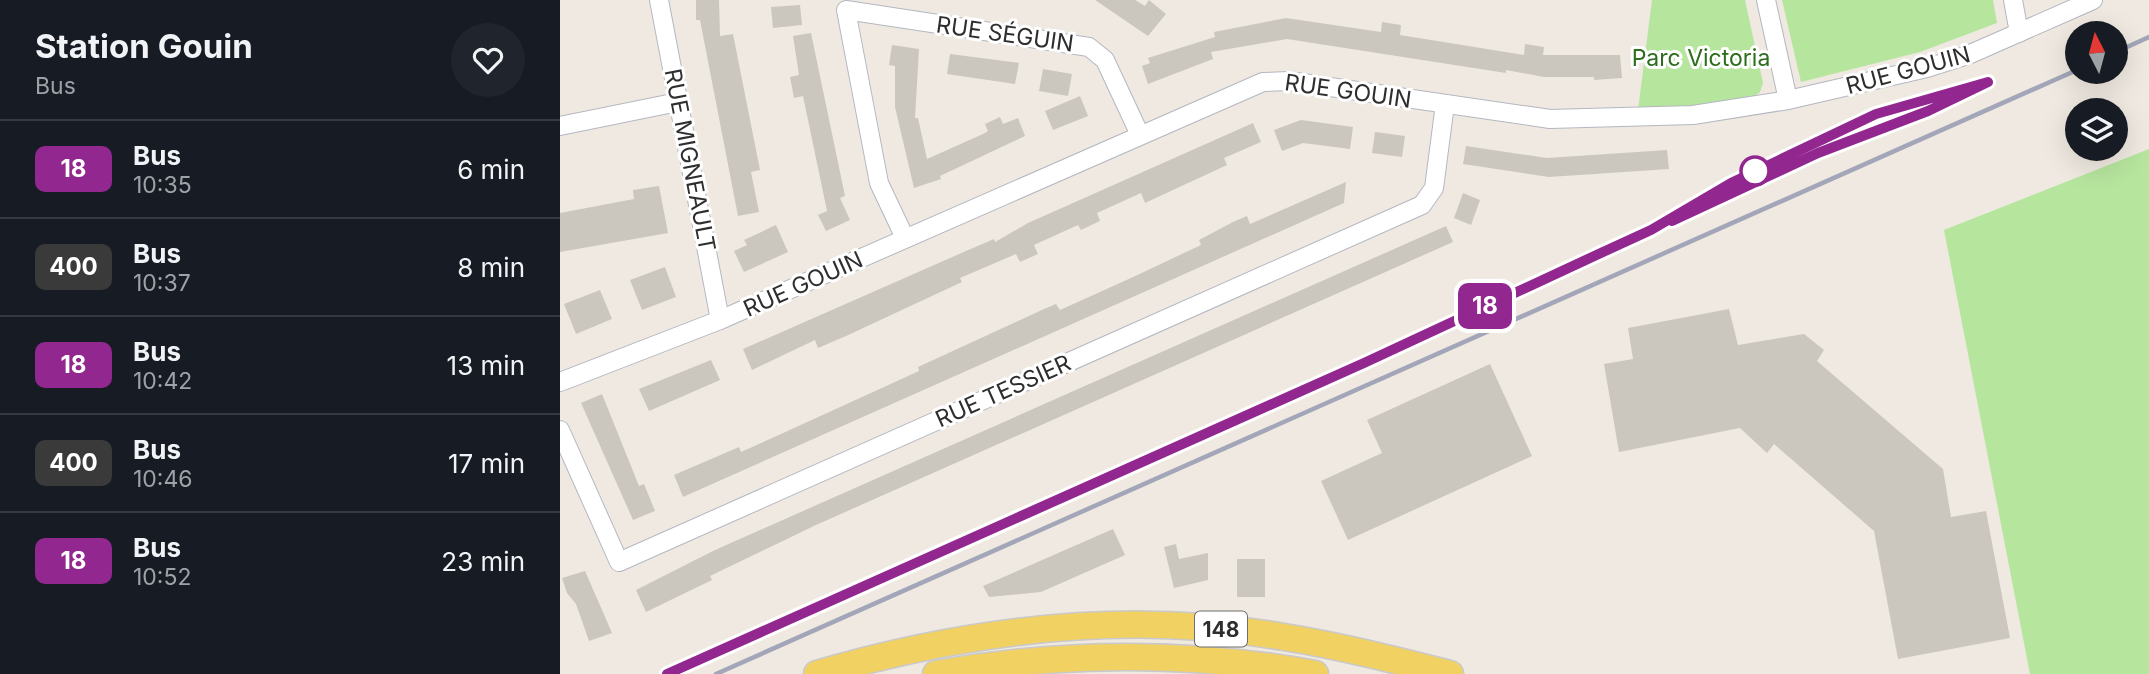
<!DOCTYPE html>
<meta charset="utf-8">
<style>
body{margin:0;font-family:Inter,sans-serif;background:#20242c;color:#f1f3f6;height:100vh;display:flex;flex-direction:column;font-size:26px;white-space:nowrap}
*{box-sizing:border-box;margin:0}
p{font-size:23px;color:#9ea1a6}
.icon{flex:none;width:38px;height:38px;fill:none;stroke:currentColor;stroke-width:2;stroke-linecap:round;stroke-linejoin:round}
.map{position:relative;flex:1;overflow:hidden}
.details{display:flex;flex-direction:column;background:#171b24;width:560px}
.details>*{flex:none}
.badge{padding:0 14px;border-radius:10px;font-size:24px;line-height:46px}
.needle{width:46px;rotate:354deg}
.fabs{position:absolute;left:1505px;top:21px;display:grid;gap:14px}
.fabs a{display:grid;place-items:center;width:63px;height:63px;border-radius:50%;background:#171b24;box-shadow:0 7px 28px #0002;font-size:35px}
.map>.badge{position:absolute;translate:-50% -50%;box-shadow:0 0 0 4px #fff}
.round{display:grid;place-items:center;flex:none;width:74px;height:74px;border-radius:37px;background:#20242c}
.summary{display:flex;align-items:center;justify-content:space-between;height:119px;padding:0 35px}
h1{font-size:33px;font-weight:700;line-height:52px}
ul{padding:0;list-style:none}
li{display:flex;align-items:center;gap:21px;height:98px;padding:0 35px;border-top:2px solid #363941}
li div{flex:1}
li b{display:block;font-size:26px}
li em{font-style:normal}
li .badge{min-width:77px;font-weight:700;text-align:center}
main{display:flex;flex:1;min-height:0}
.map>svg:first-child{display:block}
</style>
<main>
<section class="details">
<div class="summary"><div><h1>Station Gouin</h1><p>Bus</p></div><a class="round"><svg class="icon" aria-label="heart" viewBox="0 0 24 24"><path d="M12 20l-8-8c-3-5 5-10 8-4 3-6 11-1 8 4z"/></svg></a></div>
<ul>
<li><span class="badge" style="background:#922790;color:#fff">18</span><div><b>Bus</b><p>10:35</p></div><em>6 min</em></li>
<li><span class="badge" style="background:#3a3a3a;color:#fff">400</span><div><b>Bus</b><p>10:37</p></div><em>8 min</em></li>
<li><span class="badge" style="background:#922790;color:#fff">18</span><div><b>Bus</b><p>10:42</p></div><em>13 min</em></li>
<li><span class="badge" style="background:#3a3a3a;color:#fff">400</span><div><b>Bus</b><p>10:46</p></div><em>17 min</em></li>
<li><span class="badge" style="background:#922790;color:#fff">18</span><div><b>Bus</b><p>10:52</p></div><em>23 min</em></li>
</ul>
</section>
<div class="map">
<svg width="1589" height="674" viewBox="0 0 1589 674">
<rect width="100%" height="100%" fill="#efe9e1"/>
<g fill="#b6e59e">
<polygon points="1092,0 1185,0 1203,83 1200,92 1176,110 1077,118"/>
<polygon points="1222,0 1433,0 1437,23 1360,52 1241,82"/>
<polygon points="1589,149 1589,674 1470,674 1384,230"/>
</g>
<g fill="#cbc7bf">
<polygon points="136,0 159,0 160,36 173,34 200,170 191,172 199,212 178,216 140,20 136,20"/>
<polygon points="535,0 575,0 585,6 589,0 606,14 588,36"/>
<polygon points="240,5 242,25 213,28 211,7"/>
<polygon points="726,18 821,32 822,22 841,25 840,35 964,55 965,44 984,47 983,55 1060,55 1062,78 1034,80 1034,77 984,77 946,70 946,73 727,39 651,52 653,59 588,84 582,66 590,63 588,58 655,37 654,32"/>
<polygon points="251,33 285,196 280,198 290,220 266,231 258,215 267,211 243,96 234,98 230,77 239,75 233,36"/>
<polygon points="332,45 359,49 355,118 358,118 367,159 423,134 428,131 425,124 440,117 443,124 458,118 465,136 380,176 381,179 354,188 335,107 335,66 329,65"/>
<polygon points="390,54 459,63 455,84 387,74"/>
<polygon points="483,69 512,74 508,96 479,91"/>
<polygon points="520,96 528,116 493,130 485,111"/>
<polygon points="741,120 793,127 790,149 743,143 722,151 714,130"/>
<polygon points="693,123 701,142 664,158 667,165 585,203 581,193 537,213 540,221 521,230 518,225 474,245 478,254 460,262 456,254 400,278 402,282 286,336 258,348 255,340 192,370 183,349 406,251 434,239 435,242 468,223"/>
<polygon points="815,132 845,136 842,157 812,153"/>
<polygon points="906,146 987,158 1107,150 1109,169 989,177 903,164"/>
<polygon points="786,182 784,203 123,497 114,475 179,447 181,452 221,434 359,371 358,367 484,309 496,304 500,310 571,278 641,245 639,240 673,222 687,216 690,224"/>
<polygon points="99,186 108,233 0,252 0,213 74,199 73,190"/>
<polygon points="903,193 920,200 911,225 894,218"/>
<polygon points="216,225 228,252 184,272 174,251 187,245 184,240"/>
<polygon points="886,226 893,242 256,525 150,576 152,580 86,612 76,590 155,550"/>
<polygon points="105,267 116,297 82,310 70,280"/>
<polygon points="40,290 52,319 16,334 4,304"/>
<polygon points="1169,309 1178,345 1244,334 1264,350 1257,361 1383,469 1391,517 1426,511 1450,638 1338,659 1314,531 1214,444 1207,453 1180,428 1059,452 1044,364 1073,359 1068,328"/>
<polygon points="151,360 160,380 89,411 79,389"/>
<polygon points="930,364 972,456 788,540 761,481 822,453 807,420"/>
<polygon points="42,394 79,486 84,484 95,511 73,520 21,403"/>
<polygon points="553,529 565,555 481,592 429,597 423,586"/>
<polygon points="616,544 619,559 648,553 648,580 614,588 604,547"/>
<rect x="677" y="559" width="28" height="38"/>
<polygon points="25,571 52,633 29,641 16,604 7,593 2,578"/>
</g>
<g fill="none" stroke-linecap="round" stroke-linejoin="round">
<defs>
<g id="minor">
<polyline points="99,0 160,320"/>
<polyline points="1206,0 1228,100"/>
<polyline points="1453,0 1459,33"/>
<polyline points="0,126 118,102"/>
<polyline points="345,238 319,183 286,10 529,47 545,60 580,135"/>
<polyline points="0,382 160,320 703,82 729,81 990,119 1133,115 1228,100 1367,68 1408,55 1533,0"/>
<polyline points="0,430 59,562 862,205 874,188 885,104"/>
</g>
<g id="primary">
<path d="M257,674C407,630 568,610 724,637C780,646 835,660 890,674"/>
<path d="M376,674C500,652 630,651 755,674"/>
</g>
</defs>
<use href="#minor" stroke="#b4b7c1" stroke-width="20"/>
<use href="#primary" stroke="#c9c9c9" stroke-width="29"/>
<use href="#minor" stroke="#fff" stroke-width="18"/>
<use href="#primary" stroke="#f2d163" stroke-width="26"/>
<g stroke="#a3a6b8" stroke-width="4.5">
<polyline points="1556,52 1589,37"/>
<polyline points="156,674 1517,70"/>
</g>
</g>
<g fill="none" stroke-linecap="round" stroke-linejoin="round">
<defs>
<polyline id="line" points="107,674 804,363 1043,252 1091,230 1171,183 1316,114 1428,82 1368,111 1258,153 1112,221"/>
</defs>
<use href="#line" stroke="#fff" stroke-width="16"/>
<use href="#line" stroke="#922790" stroke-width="10"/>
</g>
<circle fill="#fff" stroke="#922790" stroke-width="3.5" cx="1195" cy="171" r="14"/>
<g text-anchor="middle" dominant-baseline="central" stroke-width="6" stroke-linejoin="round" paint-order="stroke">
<rect fill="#fff" stroke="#6d6d6d" stroke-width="2" x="635" y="611.5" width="52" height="35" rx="5"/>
<g font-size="21" font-weight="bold" fill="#2e2e2e">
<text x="661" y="629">148</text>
</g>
<g font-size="23" fill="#2e2e2e" stroke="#fff">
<text transform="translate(445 34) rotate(8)">RUE SÉGUIN</text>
<text transform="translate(1348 70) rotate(-15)">RUE GOUIN</text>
<text transform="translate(788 91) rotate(8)">RUE GOUIN</text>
<text transform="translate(130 160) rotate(79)">RUE MIGNEAULT</text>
<text transform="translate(243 284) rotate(-24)">RUE GOUIN</text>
<text transform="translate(443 391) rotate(-24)">RUE TESSIER</text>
</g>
<g font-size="23" fill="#2c6e1b" stroke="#fff">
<text x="1141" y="58">Parc Victoria</text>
</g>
</g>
</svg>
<div class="fabs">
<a><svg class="needle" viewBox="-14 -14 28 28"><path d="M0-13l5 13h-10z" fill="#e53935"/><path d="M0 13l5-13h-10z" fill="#9ea1a6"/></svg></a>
<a><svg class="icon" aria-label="layers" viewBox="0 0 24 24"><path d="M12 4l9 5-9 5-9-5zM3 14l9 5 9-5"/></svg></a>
</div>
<b class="badge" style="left:925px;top:306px;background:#922790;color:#fff">18</b>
</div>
</main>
